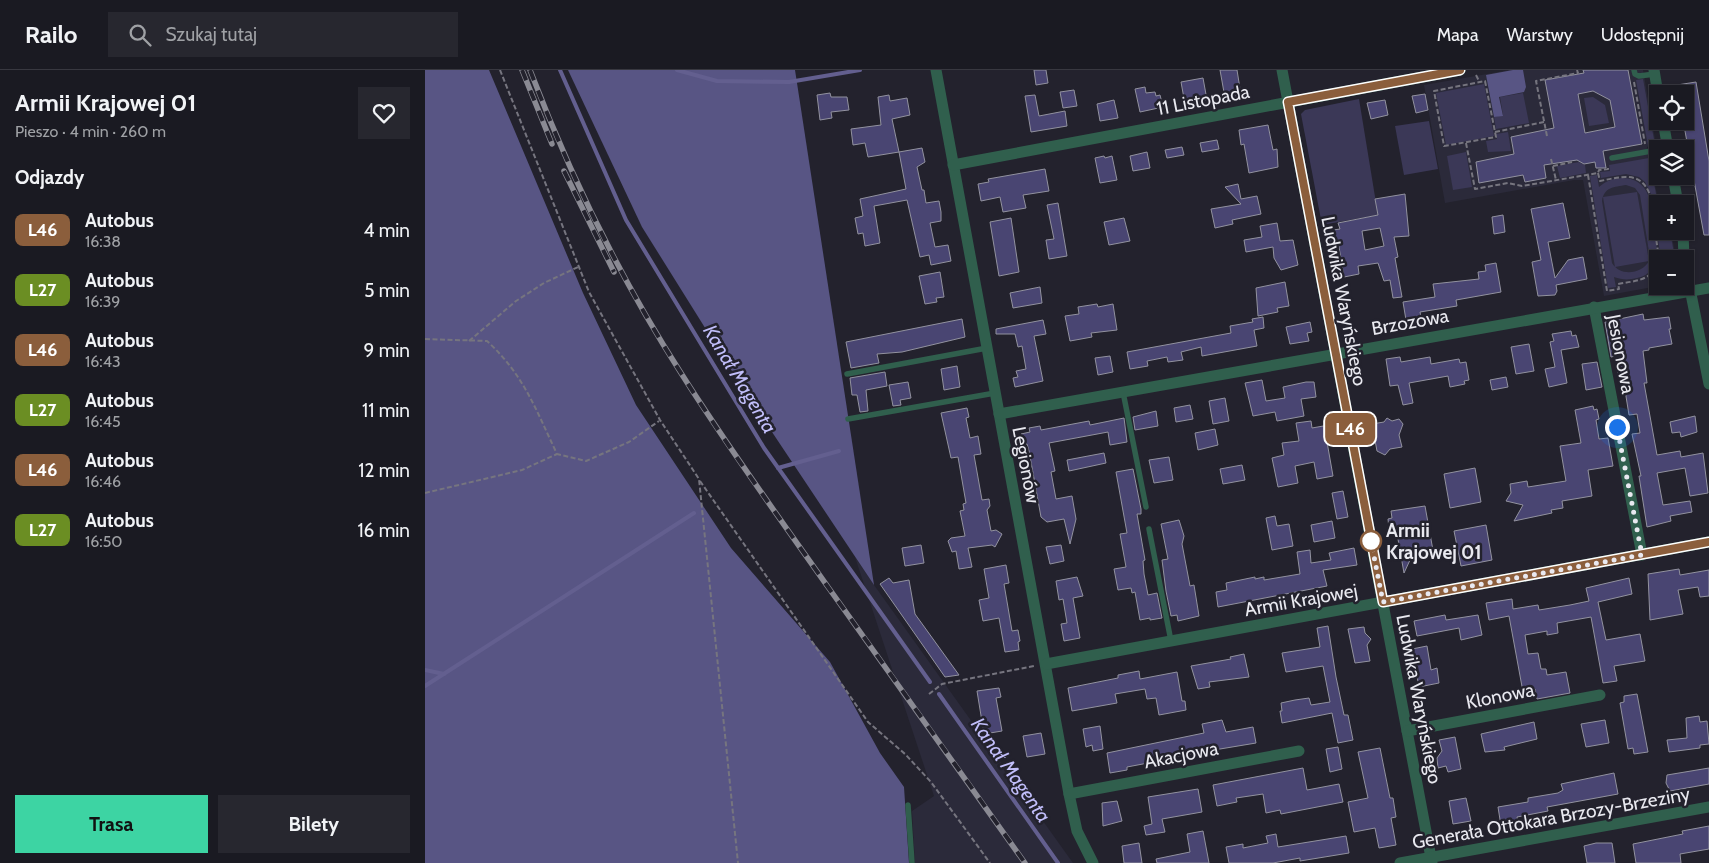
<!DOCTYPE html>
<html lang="pl">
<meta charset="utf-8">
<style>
body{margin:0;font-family:Cabin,sans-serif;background:#27272f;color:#f1f3f6;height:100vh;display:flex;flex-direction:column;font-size:19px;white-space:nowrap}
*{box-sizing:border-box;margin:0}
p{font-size:16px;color:#9fa1a5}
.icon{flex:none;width:28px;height:28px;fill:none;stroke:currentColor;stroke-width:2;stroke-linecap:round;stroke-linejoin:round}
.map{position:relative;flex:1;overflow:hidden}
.drawer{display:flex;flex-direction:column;background:#1a1a22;width:425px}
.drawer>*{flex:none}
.badge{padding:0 10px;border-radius:8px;font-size:18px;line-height:32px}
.tools{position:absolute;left:1224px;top:15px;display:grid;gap:10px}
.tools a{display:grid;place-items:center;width:45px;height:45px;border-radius:0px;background:#1a1a22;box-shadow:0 1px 4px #0004,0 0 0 1px #383840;font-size:25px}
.you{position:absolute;width:25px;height:25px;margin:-12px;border:4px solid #fff;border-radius:50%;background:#1a73e8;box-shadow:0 0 0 8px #1a73e833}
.map>.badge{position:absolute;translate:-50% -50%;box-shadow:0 0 0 2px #fff}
h2{padding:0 15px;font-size:19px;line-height:45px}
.round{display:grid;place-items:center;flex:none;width:52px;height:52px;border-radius:0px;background:#27272f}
.head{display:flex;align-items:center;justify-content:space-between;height:85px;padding:0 15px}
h1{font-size:24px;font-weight:700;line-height:38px}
.cta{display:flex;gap:10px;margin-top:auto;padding:10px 15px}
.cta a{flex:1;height:58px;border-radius:0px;background:#3dd4a3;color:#111;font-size:20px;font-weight:700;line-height:58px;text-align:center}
.cta a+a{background:#27272f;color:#f1f3f6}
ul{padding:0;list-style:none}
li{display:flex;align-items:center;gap:15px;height:60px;padding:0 15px}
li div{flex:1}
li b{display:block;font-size:19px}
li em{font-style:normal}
li .badge{min-width:55px;font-weight:700;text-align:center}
header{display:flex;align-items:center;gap:30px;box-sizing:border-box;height:70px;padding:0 25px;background:#1a1a22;border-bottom:1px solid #383840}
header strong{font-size:24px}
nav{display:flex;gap:28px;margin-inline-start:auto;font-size:18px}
.search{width:350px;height:45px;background:#27272f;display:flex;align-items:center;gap:12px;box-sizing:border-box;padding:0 18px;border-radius:0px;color:#9fa1a5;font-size:19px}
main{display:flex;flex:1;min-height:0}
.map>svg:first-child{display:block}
</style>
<header>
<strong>Railo</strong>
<div class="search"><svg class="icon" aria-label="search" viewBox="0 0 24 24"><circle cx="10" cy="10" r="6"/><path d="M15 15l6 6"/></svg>Szukaj tutaj</div>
<nav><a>Mapa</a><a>Warstwy</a><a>Udostępnij</a></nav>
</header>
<main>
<section class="drawer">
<div class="head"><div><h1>Armii Krajowej 01</h1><p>Pieszo · 4 min · 260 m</p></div><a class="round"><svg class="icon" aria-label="heart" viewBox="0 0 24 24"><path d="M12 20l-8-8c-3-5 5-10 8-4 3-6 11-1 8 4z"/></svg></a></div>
<h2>Odjazdy</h2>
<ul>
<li><span class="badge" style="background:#8b5e3c;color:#fff">L46</span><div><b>Autobus</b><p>16:38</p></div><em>4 min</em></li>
<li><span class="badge" style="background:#6b8e23;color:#fff">L27</span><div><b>Autobus</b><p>16:39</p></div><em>5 min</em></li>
<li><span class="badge" style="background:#8b5e3c;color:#fff">L46</span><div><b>Autobus</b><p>16:43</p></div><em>9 min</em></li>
<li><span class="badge" style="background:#6b8e23;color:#fff">L27</span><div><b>Autobus</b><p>16:45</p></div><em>11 min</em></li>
<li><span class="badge" style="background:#8b5e3c;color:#fff">L46</span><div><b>Autobus</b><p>16:46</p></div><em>12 min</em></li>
<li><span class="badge" style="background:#6b8e23;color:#fff">L27</span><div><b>Autobus</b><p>16:50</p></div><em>16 min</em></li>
</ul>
<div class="cta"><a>Trasa</a><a>Bilety</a></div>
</section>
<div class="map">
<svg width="1284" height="793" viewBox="0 0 1284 793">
<rect width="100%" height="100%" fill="#23222d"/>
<g fill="#2b2a3a">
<polygon points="1085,0 1218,0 1231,75 1222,77 1234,134 1232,161 1246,161 1251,189 1232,189 1233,216 1179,226 1158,110 1149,110 1020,133 999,15"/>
<polygon points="430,487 449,515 648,793 490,793 487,741 509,726"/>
</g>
<g fill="#3b3857" fill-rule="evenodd">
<polygon points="1218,9 1230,75 1223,76 1211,10"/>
<polygon points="1059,14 1069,66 1021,75 1011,23"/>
<polygon points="1098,23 1104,53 1071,59 1069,47 1078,45 1075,27"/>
<polygon points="1168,27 1180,35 1184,53 1164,56 1159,28"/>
<polygon points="934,29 953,145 897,155 876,44 880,40"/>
<polygon points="1004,51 1013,99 979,105 970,56"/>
<polygon points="1083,62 1086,81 1063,82 1061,71 1072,69 1071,64"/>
<polygon points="1041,82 1047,117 1028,120 1022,86"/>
<polygon points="1224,88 1233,134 1232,161 1245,161 1250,189 1236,189 1226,124 1220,112 1214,107 1201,104 1176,108 1175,102 1185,101 1184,95"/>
<polygon points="1154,92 1160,95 1161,103 1135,108 1132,96"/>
<path d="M1172,105L1174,117C1189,104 1215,104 1223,125C1226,149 1246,202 1212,208C1204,210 1197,210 1189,207L1191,217L1183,218L1165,106ZM1201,115L1210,118L1215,125L1225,188L1224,191L1212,122L1178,127L1190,197L1224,191C1217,204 1195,207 1187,193L1177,131C1179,117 1189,117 1201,115Z"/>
</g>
<g fill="#585584">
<polygon points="0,0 64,0 158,223 211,335 306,478 405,592 455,683 479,717 484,793 0,793"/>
<polygon points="143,0 370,0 449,515 317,317 217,157"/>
<polygon points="1088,0 1098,0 1101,17 1099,22 1074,27 1078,46 1069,47 1061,5"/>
</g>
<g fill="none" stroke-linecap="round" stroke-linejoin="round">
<g stroke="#635f8f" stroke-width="4">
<polyline points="135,0 201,150 339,378 505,612"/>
<polyline points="252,0 292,11 364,12 435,0"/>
<polyline points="353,398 414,381"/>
<polyline points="0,600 19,604"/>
<polyline points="0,616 269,443"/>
<polyline points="514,624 633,793"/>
</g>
</g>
<g fill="#494572" stroke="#92929f" fill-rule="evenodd">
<polygon points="609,0 621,0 623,13 611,15"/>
<polygon points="795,0 812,0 816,25 800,28"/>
<path d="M1158,0H1203L1217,74L1178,81L1181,98H1171L1170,92L1159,94L1152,90L1119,95L1121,108L1100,112L1098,105L1054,113L1051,92L1089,84L1086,67L1129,58L1120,10L1159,3ZM1168,21L1185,30L1190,57L1160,63L1153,24Z"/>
<polygon points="778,8 782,30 760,34 756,12"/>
<polygon points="1271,12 1284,91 1284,165 1279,165 1260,61 1260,24 1253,24 1252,15"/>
<polygon points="720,17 721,23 730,22 731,26 735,25 738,37 715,42 710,19"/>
<polygon points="649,20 652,36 638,38 635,22"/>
<polygon points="405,23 406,27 422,27 424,40 406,42 407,48 395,50 392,25"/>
<polygon points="1000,24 1003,40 991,43 987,26"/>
<polygon points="464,25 465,31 482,28 485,45 467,49 474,82 443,87 440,73 428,75 426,59 456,55 453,27"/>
<polygon points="610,25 614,46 640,41 642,56 606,62 600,26"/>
<polygon points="689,30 693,48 675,51 672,34"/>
<polygon points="960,30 963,45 946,49 942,33"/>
<polygon points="843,55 848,80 852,79 853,97 824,103 819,74 816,75 814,60"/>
<polygon points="792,70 794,79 777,82 775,73"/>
<polygon points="757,77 759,85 742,88 740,80"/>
<polygon points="497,78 500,92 492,97 497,120 499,120 501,133 514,131 516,142 516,151 505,153 510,177 523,175 526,191 506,195 504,185 495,187 482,130 449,136 455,173 440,176 438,163 433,164 430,148 438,146 435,129 481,119 474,82"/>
<polygon points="722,82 725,98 708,101 705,86"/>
<polygon points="679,86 680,88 687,86 692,110 675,113 670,88"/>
<polygon points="620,99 624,121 598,125 601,138 578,142 575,127 556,131 553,114 564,112 563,109"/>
<polygon points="813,114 816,129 832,126 836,144 807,150 808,154 790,158 786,139 816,134 800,117"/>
<path d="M980,124L984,166L969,167L973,187L970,188L977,227L968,228L965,210L959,211L953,193L933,196L934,204L919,207L913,171L904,173L902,161L915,159L913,153L953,145L950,129ZM955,158L959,176L940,180L937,161Z"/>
<polygon points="633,133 642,186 624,189 621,170 629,169 622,135"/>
<polygon points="1138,133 1145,168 1123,172 1130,208 1143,190 1158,187 1162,209 1131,215 1132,221 1130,225 1113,226 1107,192 1116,190 1106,139"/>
<polygon points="1078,145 1080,162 1069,164 1067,147"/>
<polygon points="586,148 594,202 574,206 565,152"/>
<polygon points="699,148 705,171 684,175 679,152"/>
<polygon points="852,153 855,171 868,170 873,195 856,200 849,188 848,177 821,182 819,170 837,167 835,156"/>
<polygon points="1071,193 1076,222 1031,230 1032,236 995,242 996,247 981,250 978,232 1010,227 1008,214 1054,209 1053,202 1061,201 1060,195"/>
<polygon points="515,202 519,227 511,228 512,232 500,234 494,206"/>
<polygon points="860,212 864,236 852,238 853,242 833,246 831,218"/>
<polygon points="615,217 617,233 588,238 585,223"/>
<polygon points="672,234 673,237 688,234 692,260 666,263 667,267 645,271 640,246 654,244 653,237"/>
<polygon points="1218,244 1219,250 1244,247 1246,259 1244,259 1247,274 1224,278 1224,280 1218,281 1222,313 1219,313 1232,385 1255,381 1256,387 1278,383 1283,423 1265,426 1260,398 1232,403 1238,435 1265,431 1267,442 1245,446 1246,451 1222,457 1214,406 1216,406 1207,364 1215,363 1212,344 1204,345 1199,314 1195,315 1190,286 1186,287 1180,252"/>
<polygon points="838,247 839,258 829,260 832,276 777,286 776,277 756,282 758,290 743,292 742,287 722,291 723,296 705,299 702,282 806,263 805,256 828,252 827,249"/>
<polygon points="537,249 540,267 477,282 452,284 454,293 426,298 421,272"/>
<polygon points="618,250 621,264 609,266 618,311 590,317 588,308 593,307 591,301 601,299 597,276 593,277 590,264 571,264 571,259"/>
<polygon points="885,252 887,262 882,263 884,271 865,274 861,257"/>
<polygon points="1146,261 1147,266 1151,265 1154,277 1136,280 1142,313 1124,317 1120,299 1130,297 1125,272 1129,271 1127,264"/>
<polygon points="1104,274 1109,301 1091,304 1086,277"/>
<polygon points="685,286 688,302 673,305 670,288"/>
<polygon points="975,287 976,292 1005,287 1006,294 1034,289 1035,293 1041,292 1044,310 1039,311 1040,314 1025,317 1023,306 984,313 988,333 978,335 973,315 965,316 961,289"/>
<polygon points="1172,292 1177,317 1161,320 1157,294"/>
<polygon points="532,296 535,317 519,320 516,299"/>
<polygon points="460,302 462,316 441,320 443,341 435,342 432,325 427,325 425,308"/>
<polygon points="1081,307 1083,317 1067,320 1065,310"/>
<polygon points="837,310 841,331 860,328 858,317 881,312 889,312 891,327 876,329 879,346 852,351 850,342 828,346 820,313"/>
<polygon points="483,312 486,328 475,330 476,335 468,336 464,315"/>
<polygon points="800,328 804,351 788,354 784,331"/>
<polygon points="765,335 768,349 751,352 749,338"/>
<polygon points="1168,336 1169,340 1172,339 1174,349 1171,350 1174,369 1183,368 1188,396 1163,400 1167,426 1137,431 1138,438 1126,440 1127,443 1089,451 1098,435 1081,431 1086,423 1085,414 1102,411 1103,417 1141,411 1135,376 1156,373 1150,340"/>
<polygon points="542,338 544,347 541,348 545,368 553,366 556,384 549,385 557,430 564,429 565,436 562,440 566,461 571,460 577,464 570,477 567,475 543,478 547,497 534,499 531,481 527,482 523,471 526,468 540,466 535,441 539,440 538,434 541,433 533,387 526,388 516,343"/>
<polygon points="731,341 733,356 710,360 708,347"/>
<polygon points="1270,346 1272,362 1256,367 1255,362 1247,363 1245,352"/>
<polygon points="699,348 702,372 685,375 683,362 624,373 630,401 626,402 631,429 647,426 651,449 645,474 639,449 622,452 616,447 604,381 602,374 599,374 596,364 605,362 604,358 615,356 616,360 664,351 665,355"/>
<polygon points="962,348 967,351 974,349 978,354 974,365 977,377 965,379 960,385 952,381 947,354 959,352"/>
<polygon points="886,351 887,358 904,355 907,371 902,372 908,406 892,409 889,392 870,396 873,413 853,417 847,388 859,385 857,373 874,371 871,353"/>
<polygon points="790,359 793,375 773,380 770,363"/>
<polygon points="679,383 681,393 644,401 642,390"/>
<polygon points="744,387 748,410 729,413 724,390"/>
<polygon points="817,395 820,410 798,414 795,399"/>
<polygon points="1050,398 1056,432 1025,438 1019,404"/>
<polygon points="708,399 716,439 716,444 712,444 720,490 718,491 719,504 723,525 732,523 737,548 725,550 725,548 715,550 710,522 707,523 706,518 693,520 689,499 701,497 695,464 702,463 691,402"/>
<polygon points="918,421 923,447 912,449 907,423"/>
<polygon points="1000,436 1009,486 985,490 979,503 971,458 964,459 963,449 967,448 966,441"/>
<polygon points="850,446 852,456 864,454 868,476 847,480 841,448"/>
<polygon points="754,450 759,466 757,474 765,516 769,515 774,546 753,551 752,545 746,546 741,521 737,490 743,489 736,454"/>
<polygon points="907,451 910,468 889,472 886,455"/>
<polygon points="1061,455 1067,490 1036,496 1029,461"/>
<polygon points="496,475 499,493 480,496 477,478"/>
<polygon points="636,475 639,491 625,494 621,477"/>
<polygon points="929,478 932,495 898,500 902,516 793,537 791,522 802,520 801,513 830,507 830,509 839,507 839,510 875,504 872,482 885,480 886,493 906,490 904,483"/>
<polygon points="581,495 584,513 579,514 587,561 593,560 595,571 593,572 594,580 580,582 574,548 558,551 554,530 564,528 559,499"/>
<polygon points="1254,499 1255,505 1284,500 1284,526 1275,527 1273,517 1253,520 1258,544 1225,550 1223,504"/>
<polygon points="652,507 658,526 648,528 655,568 639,571 636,554 642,553 638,529 634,530 631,511"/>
<polygon points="464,508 468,513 484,510 490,544 534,605 520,607 483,554 455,514"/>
<polygon points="1204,508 1207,524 1173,532 1181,570 1215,564 1220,591 1189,596 1192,611 1178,613 1166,547 1132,553 1133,563 1122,565 1122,561 1100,565 1103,584 1113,583 1116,599 1121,599 1122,605 1141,602 1145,623 1112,629 1110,619 1098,622 1084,546 1064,550 1061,533 1087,529 1088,539 1113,535 1114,540 1145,535 1164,531 1161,518"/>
<polygon points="1020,545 1021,550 1053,545 1057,565 1036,570 1034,558 992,566 989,551"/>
<polygon points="903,556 911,607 919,645 923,645 928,670 913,673 907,643 857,653 855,641 857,641 856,633 870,630 884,628 886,635 905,632 898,596 861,602 857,583 895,577 892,558"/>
<polygon points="939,557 940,563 946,569 942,575 945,591 930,593 923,559"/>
<polygon points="1002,576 1006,600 1012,598 1014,613 994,617 987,579"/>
<polygon points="819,584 824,607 784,612 785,617 773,619 766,596 806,589 805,587"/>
<polygon points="714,601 715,609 752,602 757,631 760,631 761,640 734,645 731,628 722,629 720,619 690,624 692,633 647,641 643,618 693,608 693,605"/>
<polygon points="574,618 576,627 571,628 577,661 559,664 552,621"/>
<polygon points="1212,624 1223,682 1209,684 1208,678 1203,679 1195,633 1199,632 1199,626"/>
<polygon points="1274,646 1275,652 1282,651 1284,674 1275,675 1275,678 1244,682 1242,670 1262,668 1261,648"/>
<polygon points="797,650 801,662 828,657 831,673 723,691 723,693 702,697 702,700 685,703 682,683 779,663 777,654"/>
<polygon points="1180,650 1184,673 1161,677 1156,654"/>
<polygon points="1109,652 1112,669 1079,677 1080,680 1060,682 1056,664"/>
<polygon points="675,656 678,679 668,681 667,675 661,677 658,659"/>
<polygon points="616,663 620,684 602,687 598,666"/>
<polygon points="1030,667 1036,699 1023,702 1021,696 1013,698 1012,688 1017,681 1014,670"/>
<polygon points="913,677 917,699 905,702 901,679"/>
<polygon points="955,678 965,728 968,728 971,747 966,748 971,775 954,778 950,758 929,762 923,732 943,728 933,682"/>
<polygon points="878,698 882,720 914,714 918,732 856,744 855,740 841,743 838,724 811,728 812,732 792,736 788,715"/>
<polygon points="1284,698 1284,714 1245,721 1241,713 1242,705"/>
<polygon points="1189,703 1193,724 1122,737 1123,741 1092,747 1093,753 1076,756 1073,737 1103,732 1103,728 1133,723 1138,720 1136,714"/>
<polygon points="773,719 777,742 737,749 740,762 721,765 719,756 727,754 723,727"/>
<polygon points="1041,728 1046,751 1028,754 1024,731"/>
<polygon points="692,731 697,751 678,756 677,733"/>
<polygon points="1284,756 1284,779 1255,784 1256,793 1211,793 1208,774 1258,764 1257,761"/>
<polygon points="778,761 784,793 732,793 731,789 765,782 762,764"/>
<polygon points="851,764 853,777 921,766 924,783 875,791 875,788 848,793 804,793 801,777 818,774 818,778 843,773 841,766"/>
<polygon points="714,773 717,793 699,793 697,776"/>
<polygon points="1171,773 1187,773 1190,793 1162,793 1159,776"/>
</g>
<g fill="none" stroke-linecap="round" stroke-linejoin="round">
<g stroke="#76757f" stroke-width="2" stroke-dasharray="5 2.5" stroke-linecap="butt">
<polyline points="75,0 164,222 235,350 274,409 313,793"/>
<polyline points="1051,5 1054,11"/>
<polygon points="1060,11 1071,67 1019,76 1009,21"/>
<polyline points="1209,12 1220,74"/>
<polyline points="1070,62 1119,52"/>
<polyline points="1122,66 1111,11 1153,3 1152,0"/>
<polyline points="1041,73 1050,119 1083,113 1097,116 1173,103 1174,100 1183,99 1183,96"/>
<polyline points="1126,89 1131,110"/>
<polyline points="1128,96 1147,92"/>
<path d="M1173,103L1175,111C1195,107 1216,100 1225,125L1234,189"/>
<path d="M1163,105L1182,221L1194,219L1193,214C1209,211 1224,211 1232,196"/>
<path d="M0,269L62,271C99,305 111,340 132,384L161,391L204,372L234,351"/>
<polyline points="44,271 91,231 119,213 153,197"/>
<polyline points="275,411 443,652 480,684 506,712 565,793"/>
<polyline points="0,423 97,400 132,384"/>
<polyline points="504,624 517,614 609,596"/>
</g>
<g stroke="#305f4d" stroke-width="5.5">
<polyline points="1209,0 1210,4 1214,6 1230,4"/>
<polyline points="1187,88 1232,80"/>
<polyline points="422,304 562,278"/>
<polyline points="698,322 721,437"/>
<polyline points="423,349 570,323"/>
<polyline points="724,459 746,571"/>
<polyline points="483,735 487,793"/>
</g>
<g stroke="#305f4d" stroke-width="11">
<polyline points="511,0 644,724 652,761 668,793"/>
<polyline points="857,0 1007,793"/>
<polyline points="1229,0 1233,24"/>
<polyline points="1238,51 1243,79"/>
<polyline points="528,95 1035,0"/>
<polyline points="1248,106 1253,134"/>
<polyline points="1258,161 1259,189"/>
<polyline points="1260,194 1284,314"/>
<polyline points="1169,237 1217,485"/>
<polyline points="574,344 1284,218"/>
<polyline points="621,594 1284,472"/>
<polyline points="982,661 1175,625"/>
<polyline points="644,724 874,681"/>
<polyline points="975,793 1284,737"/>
</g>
<defs>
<g id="rail">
<polyline points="97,0 127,74"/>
<path d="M105,0C145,105 195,208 256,303C302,376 353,446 403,517C469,609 535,701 600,793"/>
<polyline points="139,101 189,202"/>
</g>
</defs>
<use href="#rail" stroke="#8a8a93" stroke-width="5.5"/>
<use href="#rail" stroke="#23222d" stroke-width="4" stroke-dasharray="11" stroke-linecap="butt"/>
</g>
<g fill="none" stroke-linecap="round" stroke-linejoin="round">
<defs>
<polyline id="line" points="1035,0 863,32 958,532 1284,472"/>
</defs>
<use href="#line" stroke="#fff" stroke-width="11"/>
<use href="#line" stroke="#8b5e3c" stroke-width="8"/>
<polyline stroke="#e9e9f0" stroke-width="5" stroke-dasharray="0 9" points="946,471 958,532 1217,485 1192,357"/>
</g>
<circle fill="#fff" stroke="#8b5e3c" stroke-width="2.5" cx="946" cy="471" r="10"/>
<g text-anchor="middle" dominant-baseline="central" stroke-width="5" stroke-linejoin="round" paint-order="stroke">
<g font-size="19" fill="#e9e9f0" stroke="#23222d">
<text transform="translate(778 30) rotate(-11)">11 Listopada</text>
<text transform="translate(919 231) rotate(79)">Ludwika Waryńskiego</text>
<text transform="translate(985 252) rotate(-10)">Brzozowa</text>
<text transform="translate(1196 284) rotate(79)">Jesionowa</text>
<text transform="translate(601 395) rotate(79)">Legionów</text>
<text transform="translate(876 530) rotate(-10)">Armii Krajowej</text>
<text transform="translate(1075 626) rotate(-11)">Klonowa</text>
<text transform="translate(994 629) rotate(79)">Ludwika Waryńskiego</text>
<text transform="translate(756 685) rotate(-11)">Akacjowa</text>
<text transform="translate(1126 748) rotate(-10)">Generała Ottokara Brzozy-Brzeziny</text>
</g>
<g font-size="19" font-weight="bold" fill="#e9e9f0" stroke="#23222d" text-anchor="start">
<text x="961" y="460">Armii<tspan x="961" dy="22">Krajowej 01</tspan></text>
</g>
<g font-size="20" font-style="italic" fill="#c1befa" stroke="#23222d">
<text transform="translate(315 309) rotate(59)">Kanał Magenta</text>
<text transform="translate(586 700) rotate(55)">Kanał Magenta</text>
</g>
</g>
</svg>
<div class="tools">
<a><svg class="icon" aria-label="locate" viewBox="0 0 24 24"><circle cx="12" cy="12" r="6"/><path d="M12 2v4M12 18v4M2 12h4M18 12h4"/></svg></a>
<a><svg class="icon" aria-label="layers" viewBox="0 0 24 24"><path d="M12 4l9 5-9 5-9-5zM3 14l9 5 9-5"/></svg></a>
<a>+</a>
<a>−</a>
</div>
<div class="you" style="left:1192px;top:357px"></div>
<b class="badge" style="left:925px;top:359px;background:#8b5e3c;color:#fff">L46</b>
</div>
</main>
